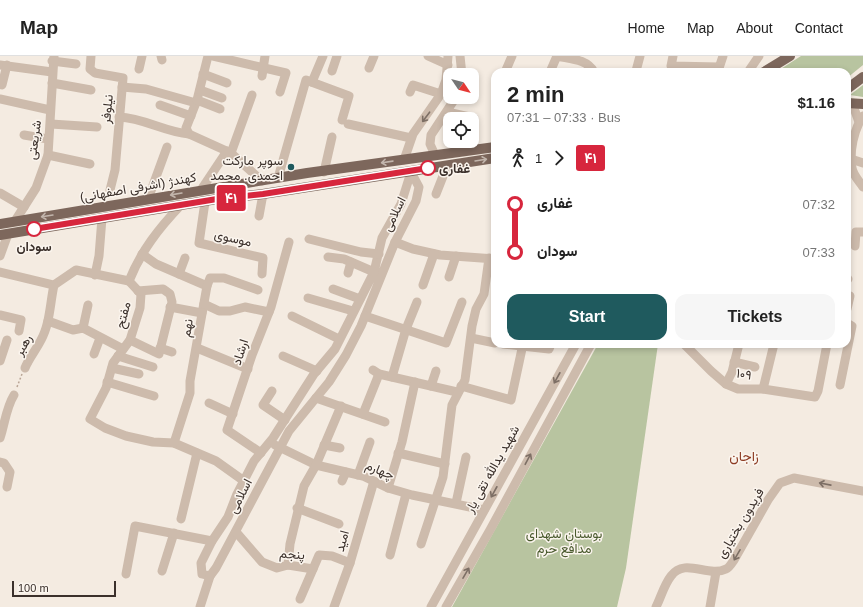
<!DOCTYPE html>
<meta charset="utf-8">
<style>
body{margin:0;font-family:Helvetica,Vazirmatn,sans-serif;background:#f6f6f6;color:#222;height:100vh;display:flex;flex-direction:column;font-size:15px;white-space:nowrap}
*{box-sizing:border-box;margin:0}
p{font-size:13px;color:#767676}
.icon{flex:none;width:22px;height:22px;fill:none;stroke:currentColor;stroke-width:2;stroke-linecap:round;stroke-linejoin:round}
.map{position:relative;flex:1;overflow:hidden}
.details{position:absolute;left:491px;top:12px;width:360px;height:280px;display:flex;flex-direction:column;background:#fff;border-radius:12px;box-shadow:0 2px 6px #0003}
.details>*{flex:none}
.badge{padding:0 8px;border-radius:3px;font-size:14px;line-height:26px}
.needle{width:26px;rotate:125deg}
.fabs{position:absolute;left:443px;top:12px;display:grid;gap:8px}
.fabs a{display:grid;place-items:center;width:36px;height:36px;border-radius:8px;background:#fff;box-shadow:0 2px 6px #0003;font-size:20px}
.scale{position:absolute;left:12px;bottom:10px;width:104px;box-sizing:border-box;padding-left:4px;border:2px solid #3b302b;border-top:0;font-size:11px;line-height:14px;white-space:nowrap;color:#3b302b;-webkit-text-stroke:3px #fbf5ee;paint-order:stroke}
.map>.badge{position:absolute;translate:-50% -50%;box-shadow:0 0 0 2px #fff}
.legs{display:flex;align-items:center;gap:6px;height:44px;padding:0 16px;font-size:13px}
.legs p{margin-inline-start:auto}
.summary{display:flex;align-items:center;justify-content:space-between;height:68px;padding:0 16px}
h1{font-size:22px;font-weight:800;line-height:30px}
.cta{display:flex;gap:8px;margin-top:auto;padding:8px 16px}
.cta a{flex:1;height:46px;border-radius:12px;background:#1f5a5e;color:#fff;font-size:16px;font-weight:800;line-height:46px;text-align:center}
.cta a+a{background:#f6f6f6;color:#222}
ul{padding:0 16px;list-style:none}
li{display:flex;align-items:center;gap:14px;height:48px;font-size:15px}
li i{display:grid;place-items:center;width:6px;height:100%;margin:0 5px;background:currentColor}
li i::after{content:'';width:10px;height:10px;margin:-5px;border:3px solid;border-radius:50%;background:#fff}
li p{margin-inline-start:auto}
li:first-child i{background:linear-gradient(#0000 50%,currentColor 0)}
li:last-child i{background:linear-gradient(currentColor 50%,#0000 0)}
header{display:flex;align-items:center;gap:24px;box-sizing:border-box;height:56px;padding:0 20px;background:#fff;border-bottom:1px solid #e0e0e0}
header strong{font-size:19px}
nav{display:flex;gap:22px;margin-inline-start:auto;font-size:14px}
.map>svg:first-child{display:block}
</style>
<header>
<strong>Map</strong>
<nav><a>Home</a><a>Map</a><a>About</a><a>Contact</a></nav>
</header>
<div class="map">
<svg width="863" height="551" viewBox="0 0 863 551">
<rect width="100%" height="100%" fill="#f4ebe1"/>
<g fill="#b8c4a0">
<polygon points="801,0 863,0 863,9 847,22 847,16 776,16"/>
<polygon points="863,29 863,41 850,39"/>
<polygon points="598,288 658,288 626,512 617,551 452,551"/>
</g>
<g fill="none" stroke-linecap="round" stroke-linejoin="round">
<g stroke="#b9a596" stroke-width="1.5" stroke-dasharray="2 2" stroke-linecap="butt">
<polyline points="610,16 628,15"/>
<polyline points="494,84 493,79 495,79"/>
<polyline points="17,331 22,318"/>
</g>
<g stroke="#cdbbac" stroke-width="9">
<polyline points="91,0 90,13 95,17 123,22 115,114 110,134"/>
<polyline points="161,0 162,4"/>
<polyline points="208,0 197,44 186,72 189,78 231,97 262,125"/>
<polyline points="213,0 286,17 280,36"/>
<polyline points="428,0 448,9"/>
<polyline points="460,0 462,19"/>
<path d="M557,0C571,3 587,3 594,16"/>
<polyline points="673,0 671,10 719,11"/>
<polyline points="52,5 76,8"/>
<polyline points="0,9 52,16"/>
<polyline points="369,12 374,0"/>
<polyline points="139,13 142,0"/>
<polyline points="332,15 337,0"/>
<polyline points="636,15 640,0"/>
<polyline points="718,15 723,0"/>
<polyline points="510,16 506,14 512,0"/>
<polyline points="550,16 557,0"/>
<polyline points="748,16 759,0"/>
<polyline points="203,18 227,27"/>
<polyline points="262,20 265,0"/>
<polyline points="312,26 323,0"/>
<polyline points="52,27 91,34"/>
<polyline points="2,29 7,9"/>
<polyline points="122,31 146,33 196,47"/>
<polyline points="200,34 222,42"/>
<polyline points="410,36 413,29 441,38"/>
<polyline points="0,43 50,54"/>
<polyline points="197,44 220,53"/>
<polyline points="850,47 855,55 859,66"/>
<polyline points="160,49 191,60"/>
<polyline points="447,56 474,62"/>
<path d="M863,60C854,73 849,96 852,112C853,119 859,125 863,131"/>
<path d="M119,61C144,62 165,76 189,78"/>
<polyline points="51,68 97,71"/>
<polyline points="348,68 411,82"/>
<polyline points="24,79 48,83"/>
<polyline points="231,97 252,39"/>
<polyline points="48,99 90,108"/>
<polyline points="435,99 430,88 431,79 456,41"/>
<polyline points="851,103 863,107"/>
<polyline points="404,104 413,78 441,38 446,24 448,0"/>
<polyline points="324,116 332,81"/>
<polygon points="411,116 419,131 416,145 395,186 361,270 346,299 329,326 289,375 216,512 210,520 202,518 201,507 212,485 228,461 237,438 254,405 273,382 314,318 335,293 374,216 382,182 401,148"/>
<polyline points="278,122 306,24 349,40 342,64"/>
<polyline points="201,134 227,95"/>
<polyline points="0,137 24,151"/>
<polyline points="436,138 447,110"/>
<polyline points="148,143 167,91"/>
<polyline points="205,146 199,187 263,202 262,218"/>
<path d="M181,149C159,172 141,195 129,225L141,238L140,252L130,284L113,307L106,332L90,363L105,372L126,380L153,386L174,387L216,405L244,425"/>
<polyline points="259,160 263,138"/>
<polyline points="15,165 36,132 48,99 54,0"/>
<polyline points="309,183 361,196 379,198"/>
<polyline points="395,186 413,193 440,199 495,203"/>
<polyline points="855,190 856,176 863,176"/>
<polyline points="142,198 156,208 207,230 190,325 190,337 174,387"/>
<polyline points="0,200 8,178"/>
<polyline points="328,201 344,203 374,216"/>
<polyline points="0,216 54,229 76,214 129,225"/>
<polyline points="348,217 351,206"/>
<polyline points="179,218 185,202"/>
<polyline points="95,219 99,200 102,162"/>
<polyline points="449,221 456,200"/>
<polyline points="847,223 848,223"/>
<polyline points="423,229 434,198"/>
<polyline points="207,230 210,222 224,222 258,234"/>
<polyline points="333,233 360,243"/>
<polyline points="308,242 353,255"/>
<polyline points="204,248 219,255 230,255 245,251 269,256"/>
<polyline points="170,251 202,257"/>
<polyline points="847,253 850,240"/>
<polyline points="0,259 21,264 19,275"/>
<polyline points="292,260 339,283"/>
<polyline points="365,260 446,287 462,246"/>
<polyline points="48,265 73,274 83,272 123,293"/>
<polyline points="83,272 88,249"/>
<polyline points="471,282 495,287"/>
<polyline points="130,284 159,298 172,246 170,238 163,233 138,235"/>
<polyline points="503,288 549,293 551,288"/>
<polyline points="684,288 711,315 726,328 738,333 763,333 815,341 818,335 827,288"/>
<polyline points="160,292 172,296"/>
<polyline points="197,292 248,313"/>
<polyline points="94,298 100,282"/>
<polyline points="118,300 153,311"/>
<polyline points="283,300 317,315"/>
<polyline points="0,305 7,284"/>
<polyline points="734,306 755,311"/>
<path d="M25,312C29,302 36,294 41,284C50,268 50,247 54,229"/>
<polyline points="112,312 139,318"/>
<polyline points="373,314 379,318 457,336"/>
<polyline points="392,321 406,273 417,246"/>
<polyline points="107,326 154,340"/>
<polyline points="726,328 732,316 739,288"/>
<polyline points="840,329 852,270 847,267"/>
<polyline points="431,330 436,315"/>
<polyline points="461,330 511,344 523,288"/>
<polyline points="763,333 774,288"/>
<polyline points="272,335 263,349 285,364"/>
<polyline points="316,342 385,366"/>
<polyline points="209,347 233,358"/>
<polyline points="363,358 379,318"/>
<path d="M0,382C5,367 6,352 14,339"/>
<polyline points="275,389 316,409 363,420 388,432 412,439 484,454"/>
<polyline points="324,389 340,392"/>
<polyline points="261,397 227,374 252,299 271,251 289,186"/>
<polyline points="398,397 445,408"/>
<polyline points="0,406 4,407 10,416 7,431"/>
<polyline points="358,419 370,386"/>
<polyline points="342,425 346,416"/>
<polyline points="388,432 402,386 415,326"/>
<polyline points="456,447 466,401"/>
<polyline points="297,452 339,468"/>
<polyline points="181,463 197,397"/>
<polyline points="236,476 262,506 277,512 288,509 313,513 319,499 332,500 350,507"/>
<polyline points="421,488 443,421 452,349 465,324 472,270 476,253 484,238 489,202"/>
<polyline points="390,499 406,438"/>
<polyline points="288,509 290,488 304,430 316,409 341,350"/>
<polyline points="162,515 174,477"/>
<polyline points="126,518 135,470 212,485"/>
<polyline points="300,543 313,513"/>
<polyline points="200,551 210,520"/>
<polyline points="334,551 350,507 374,425"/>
<polyline points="431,551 576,288"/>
<polyline points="446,551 490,474 591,288"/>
<path d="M656,551C661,541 664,529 671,520C685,501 708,522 726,513C729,512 732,507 734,504L768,444L780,427L794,422L863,435"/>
<polyline points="710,551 716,516"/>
</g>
<g stroke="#7d675c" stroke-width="10">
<polyline points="764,16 790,0"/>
<polyline points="847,33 863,21"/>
<polyline points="847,47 863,48"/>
<polyline points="0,168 307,117 495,91"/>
<polyline points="0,179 217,143 263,138 495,102"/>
</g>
</g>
<defs><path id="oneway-shaft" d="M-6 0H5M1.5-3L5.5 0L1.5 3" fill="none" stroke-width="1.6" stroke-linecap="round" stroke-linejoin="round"/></defs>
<g stroke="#7d6f65">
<use href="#oneway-shaft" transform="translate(426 61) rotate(127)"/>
<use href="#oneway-shaft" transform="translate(557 322) rotate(119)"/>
<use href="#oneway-shaft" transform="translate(528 403) rotate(-62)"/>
<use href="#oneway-shaft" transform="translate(825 428) rotate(-169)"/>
<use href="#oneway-shaft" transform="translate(494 436) rotate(119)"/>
<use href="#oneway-shaft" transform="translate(737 499) rotate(120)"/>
<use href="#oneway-shaft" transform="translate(466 517) rotate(-60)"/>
</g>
<g stroke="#c2b5ac">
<use href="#oneway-shaft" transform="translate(481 104) rotate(-9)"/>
<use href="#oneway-shaft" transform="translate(387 106) rotate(172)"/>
<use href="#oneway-shaft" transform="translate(176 138) rotate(170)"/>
<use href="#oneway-shaft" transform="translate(47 160) rotate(171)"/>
</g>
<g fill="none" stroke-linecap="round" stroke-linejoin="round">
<defs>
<polyline id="line-1" points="34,173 217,143 263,138 428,112"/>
</defs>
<use href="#line-1" stroke="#fff" stroke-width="9"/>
<use href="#line-1" stroke="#d7263d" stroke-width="6"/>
</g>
<circle fill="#1f5a5e" stroke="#fbf5ee" stroke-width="1.5" cx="291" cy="111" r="4"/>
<g fill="#fff" stroke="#d7263d" stroke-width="2">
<circle cx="428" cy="112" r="7"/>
<circle cx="34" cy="173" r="7"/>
</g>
<g text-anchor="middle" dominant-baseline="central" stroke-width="3" stroke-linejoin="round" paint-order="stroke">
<g font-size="13" fill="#3b302b" stroke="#fbf5ee">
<text transform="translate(107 53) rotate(-84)">نیلوفر</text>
<text transform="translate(34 84) rotate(-82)">شریعتی</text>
<text transform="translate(138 131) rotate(-10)">کهندژ (اشرفی اصفهانی)</text>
<text transform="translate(394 158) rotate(-64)">اسلامی</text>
<text transform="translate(233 182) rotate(13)">موسوی</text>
<text transform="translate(123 259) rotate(-75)">مفتح</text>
<text transform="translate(187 272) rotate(-81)">نهم</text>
<text transform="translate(23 289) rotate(-60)">رهبر</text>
<text transform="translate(240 296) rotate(-72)">ارشاد</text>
<text transform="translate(744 318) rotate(9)">۱۰۹</text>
<text transform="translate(492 413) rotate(-61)">شهید یدالله تقی یار</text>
<text transform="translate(380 414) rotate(22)">چهارم</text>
<text transform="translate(240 440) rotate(-63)">اسلامی</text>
<text transform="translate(740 467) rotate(-59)">فریدون بختیاری</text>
<text transform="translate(342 485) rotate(-75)">امید</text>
<text transform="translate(292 498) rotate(4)">پنجم</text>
</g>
<g font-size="13" fill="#3b302b" stroke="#fbf5ee" text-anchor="end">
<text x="283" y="104">سوپر مارکت<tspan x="283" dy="15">احمدی. محمد</tspan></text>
</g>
<g font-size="13" font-weight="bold" fill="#3b302b" stroke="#fbf5ee" text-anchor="start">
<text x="439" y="112">غفاری</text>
<text x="34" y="190" text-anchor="middle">سودان</text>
</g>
<g font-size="13" fill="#4a5a2e" stroke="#fbf5ee">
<text x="564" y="477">بوستان شهدای<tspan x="564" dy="15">مدافع حرم</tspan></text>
</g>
<g font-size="14" fill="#8c3b22" stroke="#fbf5ee">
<text x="744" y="400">زاجان</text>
</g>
</g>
</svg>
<div class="fabs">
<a><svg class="needle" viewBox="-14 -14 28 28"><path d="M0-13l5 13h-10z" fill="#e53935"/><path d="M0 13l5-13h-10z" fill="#767676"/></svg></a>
<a><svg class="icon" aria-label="locate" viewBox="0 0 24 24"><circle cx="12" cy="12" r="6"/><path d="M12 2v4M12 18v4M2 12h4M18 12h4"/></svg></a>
</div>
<div class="scale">100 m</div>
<b class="badge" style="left:231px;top:142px;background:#d7263d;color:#fff">۴۱</b>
<section class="details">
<div class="summary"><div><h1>2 min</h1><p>07:31 – 07:33 · Bus</p></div><b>$1.16</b></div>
<div class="legs"><svg class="icon" aria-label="walk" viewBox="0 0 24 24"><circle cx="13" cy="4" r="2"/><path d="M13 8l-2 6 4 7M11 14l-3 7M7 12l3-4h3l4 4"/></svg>1<svg class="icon" aria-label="forward" viewBox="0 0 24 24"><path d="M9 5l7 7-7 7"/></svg><b class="badge" style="background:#d7263d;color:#fff">۴۱</b></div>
<ul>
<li><i style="color:#d7263d"></i><b>غفاری</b><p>07:32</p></li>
<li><i style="color:#d7263d"></i><b>سودان</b><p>07:33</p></li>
</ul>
<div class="cta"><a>Start</a><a>Tickets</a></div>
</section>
</div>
